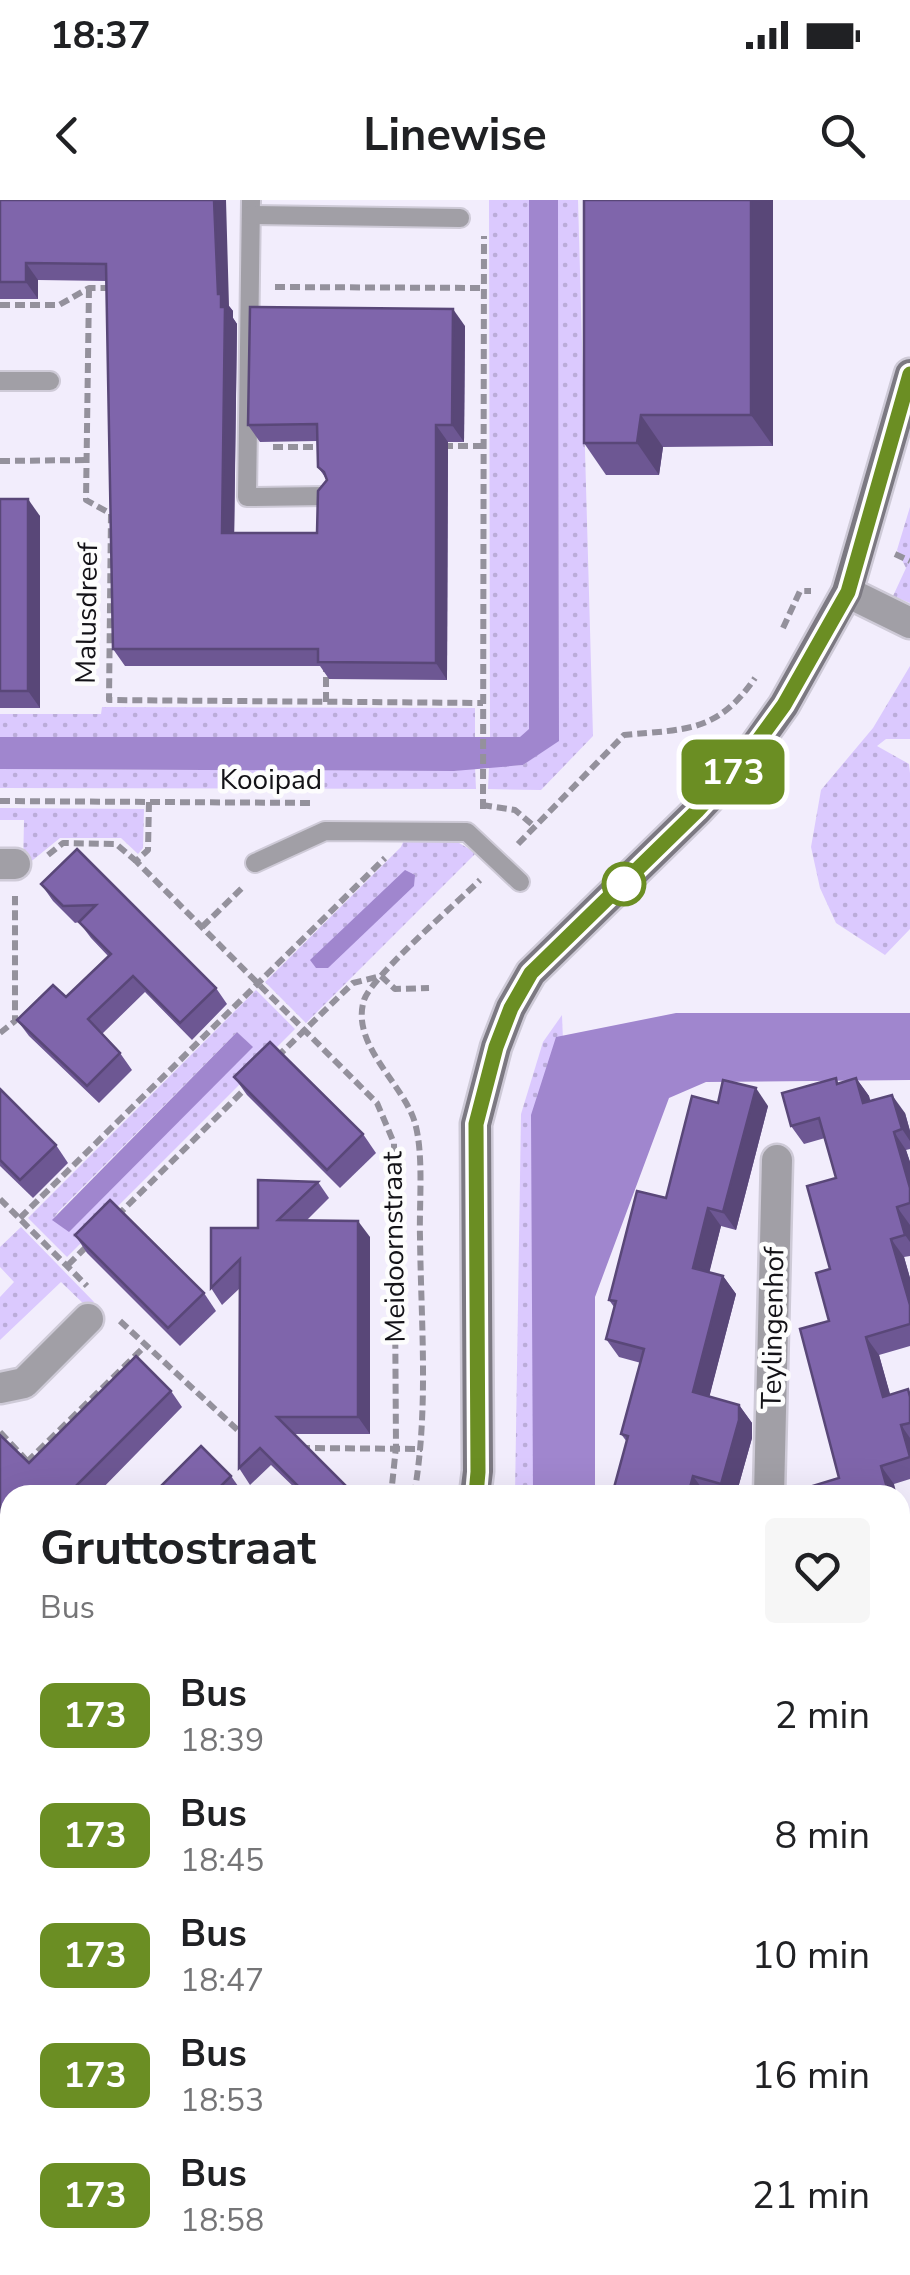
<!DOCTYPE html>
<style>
body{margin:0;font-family:"Nunito Sans",sans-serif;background:#f6f6f6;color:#202124;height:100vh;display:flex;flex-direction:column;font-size:38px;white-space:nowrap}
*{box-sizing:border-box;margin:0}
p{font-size:32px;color:#757577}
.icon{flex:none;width:55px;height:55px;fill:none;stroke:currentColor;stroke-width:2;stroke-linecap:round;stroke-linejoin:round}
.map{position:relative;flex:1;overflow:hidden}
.side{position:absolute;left:0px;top:1285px;width:910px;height:790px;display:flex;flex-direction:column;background:#fff;border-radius:30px 30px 0 0;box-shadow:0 10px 40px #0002}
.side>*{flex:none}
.badge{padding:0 20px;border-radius:15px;font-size:35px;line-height:65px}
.map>.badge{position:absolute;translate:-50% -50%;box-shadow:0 0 0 5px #fff}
.round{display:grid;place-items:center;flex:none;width:105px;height:105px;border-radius:10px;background:#f6f6f6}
.overview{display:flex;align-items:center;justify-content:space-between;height:170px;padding:0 40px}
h1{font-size:48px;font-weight:700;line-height:75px}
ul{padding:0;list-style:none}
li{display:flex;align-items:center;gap:30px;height:120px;padding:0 40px}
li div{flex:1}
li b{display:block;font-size:38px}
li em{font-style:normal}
li .badge{min-width:110px;font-weight:700;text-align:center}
.status{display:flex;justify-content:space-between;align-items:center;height:70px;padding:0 50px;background:#fff;direction:ltr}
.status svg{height:28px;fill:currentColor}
header{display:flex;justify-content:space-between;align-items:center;height:130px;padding:0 40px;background:#fff;font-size:45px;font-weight:700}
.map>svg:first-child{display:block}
</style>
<div class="status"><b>18:37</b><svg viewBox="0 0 49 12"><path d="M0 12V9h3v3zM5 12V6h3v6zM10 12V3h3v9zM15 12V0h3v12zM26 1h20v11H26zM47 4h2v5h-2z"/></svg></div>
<header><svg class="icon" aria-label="back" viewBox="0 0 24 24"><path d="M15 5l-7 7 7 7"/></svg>Linewise<svg class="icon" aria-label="search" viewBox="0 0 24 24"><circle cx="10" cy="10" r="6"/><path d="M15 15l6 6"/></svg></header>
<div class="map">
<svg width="910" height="2075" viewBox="0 0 910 2075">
<defs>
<pattern id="grass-dots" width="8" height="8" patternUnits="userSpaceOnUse" patternTransform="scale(2.5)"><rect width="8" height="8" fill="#dbc9fe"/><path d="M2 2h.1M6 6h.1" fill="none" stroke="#bbacd9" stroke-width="1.8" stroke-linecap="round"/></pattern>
</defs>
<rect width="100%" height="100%" fill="#f2edfc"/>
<g fill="url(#grass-dots)" fill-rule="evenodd">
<polygon points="489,0 529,0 530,529 521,537 490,537"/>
<polygon points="558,0 578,0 593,536 541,590 488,589 489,567 523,565 559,540"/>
<polygon points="910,307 910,403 893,396 906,368 897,350"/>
<polygon points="910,466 910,539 886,539 877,546 909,564 910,573 910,729 885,755 836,723 820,688 811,647 821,590 873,528"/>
<polygon points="102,507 475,508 475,537 0,537 0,514 101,514"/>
<polygon points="475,567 476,589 0,588 0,569 454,571"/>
<polygon points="0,608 144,609 143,648 138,654 121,638 60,638 23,668 24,620 0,620"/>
<polygon points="404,640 454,640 476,653 306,823 265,782 401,647"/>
<path d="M256,790L295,829L67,1057L28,1018ZM237,832L252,847L53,1019L59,1011Z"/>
<polygon points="562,815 571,1046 574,1295 515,1295 521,914 543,842"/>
<polygon points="21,1027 94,1102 88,1108 61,1082 0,1140 0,1097 14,1082 0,1067 0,1047"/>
<polygon points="494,2065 565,2065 565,2075 495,2075"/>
</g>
<g fill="#a086ce">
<polygon points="529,0 558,0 559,541 523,565 454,571 0,569 0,537 520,537 529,529"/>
<polygon points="405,670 415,675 414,686 328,768 316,768 310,760"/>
<polygon points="676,813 910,813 910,880 706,882 669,898 595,1097 595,1295 533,1295 531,915 556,837"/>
<polygon points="237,832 253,847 69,1032 52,1020"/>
<polygon points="910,1399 910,1464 900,1464 900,1403"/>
</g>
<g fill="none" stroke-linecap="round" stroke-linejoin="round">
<defs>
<g id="lane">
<polyline points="251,0 247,297 326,296"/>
<polyline points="251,15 460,18"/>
<polyline points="0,181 50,181"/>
<polyline points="255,663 325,631 467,632 520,682"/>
</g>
<g id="street">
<polyline points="847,392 910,423"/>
<polyline points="0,664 15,664"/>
<polyline points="0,1188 24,1183 88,1119"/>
<polyline points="769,1295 777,960"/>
<polyline points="900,1511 910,1511"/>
<polyline points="0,1516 10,1527"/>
<polyline points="0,1630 10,1620"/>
<polyline points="0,2003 10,1993"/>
<polyline points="220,2065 222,2075"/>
</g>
<g id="secondary">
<polyline points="475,1295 478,1271 476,924 496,847 511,808 531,773 697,611 745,560 784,505 847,392 910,174"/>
<polyline points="474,2065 474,2075"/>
</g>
</defs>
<use href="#lane" stroke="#cecad7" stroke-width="22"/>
<use href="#street" stroke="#cecad7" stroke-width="35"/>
<use href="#secondary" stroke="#cecad7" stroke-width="35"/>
<g stroke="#94919c" stroke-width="6" stroke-dasharray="10 5" stroke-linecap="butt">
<polyline points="275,87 484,88"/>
<polyline points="89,88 86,300 111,314 109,500 483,503"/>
<polyline points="0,105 59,105 89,88 112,88"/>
<polyline points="443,246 482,246"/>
<polyline points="273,247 326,247"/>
<polyline points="0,261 86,260"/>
<polyline points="895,354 910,361"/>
<polyline points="783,428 800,391 811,391"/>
<polyline points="326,502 326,468"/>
<polyline points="0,601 315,603"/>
<polyline points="149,602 148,650 136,661 377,903 394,943 396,1247 391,1295"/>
<polyline points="482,605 515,610 535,627"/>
<polyline points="483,609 484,36"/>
<path d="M518,644L624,535C686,529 717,533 755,478"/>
<polyline points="48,655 63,643 116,644 136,661"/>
<polyline points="202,727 244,686"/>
<polyline points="0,833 15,821 15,696"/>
<polyline points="277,857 353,783 381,776 395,789 429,788"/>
<polyline points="0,999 87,1086"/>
<polyline points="117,1016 247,887"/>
<polyline points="20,1018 385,658"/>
<polyline points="68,1065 87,1046"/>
<polyline points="120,1121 243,1235"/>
<polyline points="0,1232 29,1263"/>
<polyline points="300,1248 422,1249"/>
<polyline points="27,1262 145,1146"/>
<path d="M414,1295C429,1211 421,1123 420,1037C419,1004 424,955 415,923C404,884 350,845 364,800C372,776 458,702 480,680"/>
<polyline points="0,2061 13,2075"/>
<polyline points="397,2065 398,2075"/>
<polyline points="428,2065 429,2075"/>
</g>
<use href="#lane" stroke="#a19fa6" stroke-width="18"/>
<use href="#street" stroke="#a19fa6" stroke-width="30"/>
<use href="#secondary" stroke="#7c7982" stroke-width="30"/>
</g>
<g fill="#6d5793">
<polygon points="0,0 229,106 233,111 233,118 237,124 234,333 317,333 327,280 318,267 317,241 260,242 248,225 465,126 464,242 448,242 447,480 329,479 320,466 125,466 113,449 107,81 38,80 38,99 0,99"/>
<polygon points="773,0 773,246 663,247 659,275 606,275 584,243"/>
<polygon points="0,299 40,316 40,508 0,508"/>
<polygon points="77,649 216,788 227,804 192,840 145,792 102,834 120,853 132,870 99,903 29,836 17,820 66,797 108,756 91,738 79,722 75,723 53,701 41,684"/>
<polygon points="234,877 363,934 376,953 340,988 247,895"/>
<polygon points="856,878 869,896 870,901 905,913 910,931 910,949 906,950 910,962 910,1056 904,1057 910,1078 910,1146 879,1155 890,1195 908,1189 910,1193 910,1279 894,1284 839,1278 829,1121 830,1069 836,978 825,938 804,944 791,926 839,883"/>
<polygon points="0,889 56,945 68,963 33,998 0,966"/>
<polygon points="718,903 768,906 736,1030 721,1026 709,1072 723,1076 736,1094 709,1197 739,1205 752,1223 752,1238 736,1295 612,1295 627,1242 621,1234 641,1163 619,1157 606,1139 614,1107 609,1100"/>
<polygon points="318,982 329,998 307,1020 370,1037 370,1234 294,1234 355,1295 299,1292 271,1265 250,1285 239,1268 240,1088 222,1105 211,1088 258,1028"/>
<polygon points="75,1035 204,1093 216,1111 180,1146 87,1053"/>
<polygon points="171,1191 182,1207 96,1295 10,1295 10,1420 0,1410 0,1235 29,1263"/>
<polygon points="231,1276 243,1293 241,1295 152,1295"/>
<polygon points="900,1307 910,1344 910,1347 900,1350"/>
<rect x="900" y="1556" width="10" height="94"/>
<polygon points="10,1808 10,1924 0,1934 0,1818"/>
<polygon points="900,1821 910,1827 910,1899 900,1893"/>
</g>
<g fill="#594778">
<polygon points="214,0 226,0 229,106 233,111 233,118 237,124 234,350 222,333 221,107 218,94"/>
<polygon points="751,0 773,0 773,246 751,215"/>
<polygon points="26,63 38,80 38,99 26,82"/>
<polygon points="453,109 465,126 464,242 452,225"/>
<polygon points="641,215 663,247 659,275 637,243"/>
<polygon points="436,225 448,242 447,480 436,463"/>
<polygon points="28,299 40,316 40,508 28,491"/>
<polygon points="856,878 869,896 876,921 863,903"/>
<polygon points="756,888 768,906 736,1030 723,1012"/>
<polygon points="892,895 905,913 910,931 910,941 902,929"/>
<polygon points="894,932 906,950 910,962 910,988"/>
<polygon points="897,1007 910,1025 910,1042 905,1035"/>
<polygon points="708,1008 721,1026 706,1086 693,1068"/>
<polygon points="358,1021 370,1037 370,1234 358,1217"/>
<polygon points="891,1039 904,1057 910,1078 910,1105"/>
<polygon points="723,1076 736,1094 706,1210 693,1192"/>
<polygon points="866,1137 879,1155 896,1215 883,1197"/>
<polygon points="739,1205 752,1223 752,1238 736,1295 729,1295 721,1284"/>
<polygon points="901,1225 910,1238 910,1257"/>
<polygon points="881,1266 894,1284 897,1295 889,1295"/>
<polygon points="693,1276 706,1294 706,1295 688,1295"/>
<polygon points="900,1307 910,1344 910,1346 900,1331"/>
<rect x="350" y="2065" width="13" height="10"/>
</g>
<g fill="#7f65ab" stroke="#594778" stroke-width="2.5">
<polygon points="0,0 214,0 218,94 221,94 221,107 225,107 222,333 317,333 318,291 327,280 324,272 318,267 317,224 248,225 250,107 453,109 452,225 436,225 436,463 318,462 318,449 113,449 106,64 26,63 26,82 0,82"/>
<polygon points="584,0 751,0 751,215 641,215 637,243 584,243"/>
<rect x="0" y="299" width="28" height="192"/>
<polygon points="77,649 216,788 180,823 133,776 88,819 120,853 87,886 17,820 53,785 66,797 111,754 79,722 96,705 63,706 41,684"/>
<polygon points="270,842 363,934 327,970 234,877"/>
<polygon points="836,878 837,884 856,878 863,903 892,895 902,929 894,932 910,988 910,1003 897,1007 905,1035 891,1039 910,1105 910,1124 866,1137 883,1197 908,1189 910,1197 910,1223 901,1225 910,1257 881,1266 889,1295 811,1295 809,1287 839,1278 800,1129 829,1121 816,1073 830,1069 807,986 836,978 819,918 791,926 782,893"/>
<polygon points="723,880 756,888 723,1012 708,1008 693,1068 723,1076 693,1192 739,1205 739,1220 721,1284 693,1276 688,1295 612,1295 628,1236 621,1234 644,1149 606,1139 616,1101 609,1100 637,991 666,998 692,896 718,903"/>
<polygon points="0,889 56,945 20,980 0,960"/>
<polygon points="258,980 318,982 278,1020 358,1021 358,1217 277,1217 355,1295 296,1295 302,1290 260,1248 239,1268 240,1059 211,1088 211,1028 258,1028"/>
<polygon points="110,1000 204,1093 168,1128 75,1035"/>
<polygon points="136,1156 171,1191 67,1295 10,1295 10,1415 0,1405 0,1235 29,1263"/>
<polygon points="201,1246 231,1276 212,1295 152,1295"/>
<rect x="900" y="1556" width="10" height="75"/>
<polygon points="10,1808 10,1893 0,1903 0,1818"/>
<polygon points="900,1821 910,1827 910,1889 900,1882"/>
<polygon points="900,1941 910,1941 910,2075 830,2075 844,2074 844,2065 900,2065"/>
<polygon points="39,2065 158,2065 158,2068 165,2075 48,2075"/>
<rect x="261" y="2065" width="89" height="10"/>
</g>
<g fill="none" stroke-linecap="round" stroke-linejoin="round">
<defs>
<polyline id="line" points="476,1295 478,1272 476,924 496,847 511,808 531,773 697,611 744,560 784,505 848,392 910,174"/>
</defs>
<use href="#line" stroke="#fff" stroke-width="22"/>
<use href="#line" stroke="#6b8e23" stroke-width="15"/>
</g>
<circle fill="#fff" stroke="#6b8e23" stroke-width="5" cx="624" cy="684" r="20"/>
<g text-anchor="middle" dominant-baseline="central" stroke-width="9" stroke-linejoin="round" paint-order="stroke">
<g font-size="28" fill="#131217" stroke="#fdfdfd">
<text transform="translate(87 413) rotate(-89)">Malusdreef</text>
<text x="271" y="580">Kooipad</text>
<text transform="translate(394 1047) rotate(-91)">Meidoornstraat</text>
<text transform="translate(773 1128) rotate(-89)">Teylingenhof</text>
</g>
</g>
</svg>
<b class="badge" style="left:733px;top:572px;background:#6b8e23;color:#fff">173</b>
<section class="side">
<div class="overview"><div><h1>Gruttostraat</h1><p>Bus</p></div><a class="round"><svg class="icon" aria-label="heart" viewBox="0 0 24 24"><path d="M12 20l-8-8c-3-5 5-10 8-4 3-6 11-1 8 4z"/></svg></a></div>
<ul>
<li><span class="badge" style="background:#6b8e23;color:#fff">173</span><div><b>Bus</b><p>18:39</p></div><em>2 min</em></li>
<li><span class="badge" style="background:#6b8e23;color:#fff">173</span><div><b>Bus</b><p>18:45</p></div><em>8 min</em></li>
<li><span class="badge" style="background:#6b8e23;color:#fff">173</span><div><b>Bus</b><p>18:47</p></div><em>10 min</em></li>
<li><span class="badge" style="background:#6b8e23;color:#fff">173</span><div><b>Bus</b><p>18:53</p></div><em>16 min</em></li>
<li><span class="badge" style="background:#6b8e23;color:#fff">173</span><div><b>Bus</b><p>18:58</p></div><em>21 min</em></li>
</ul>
</section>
</div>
